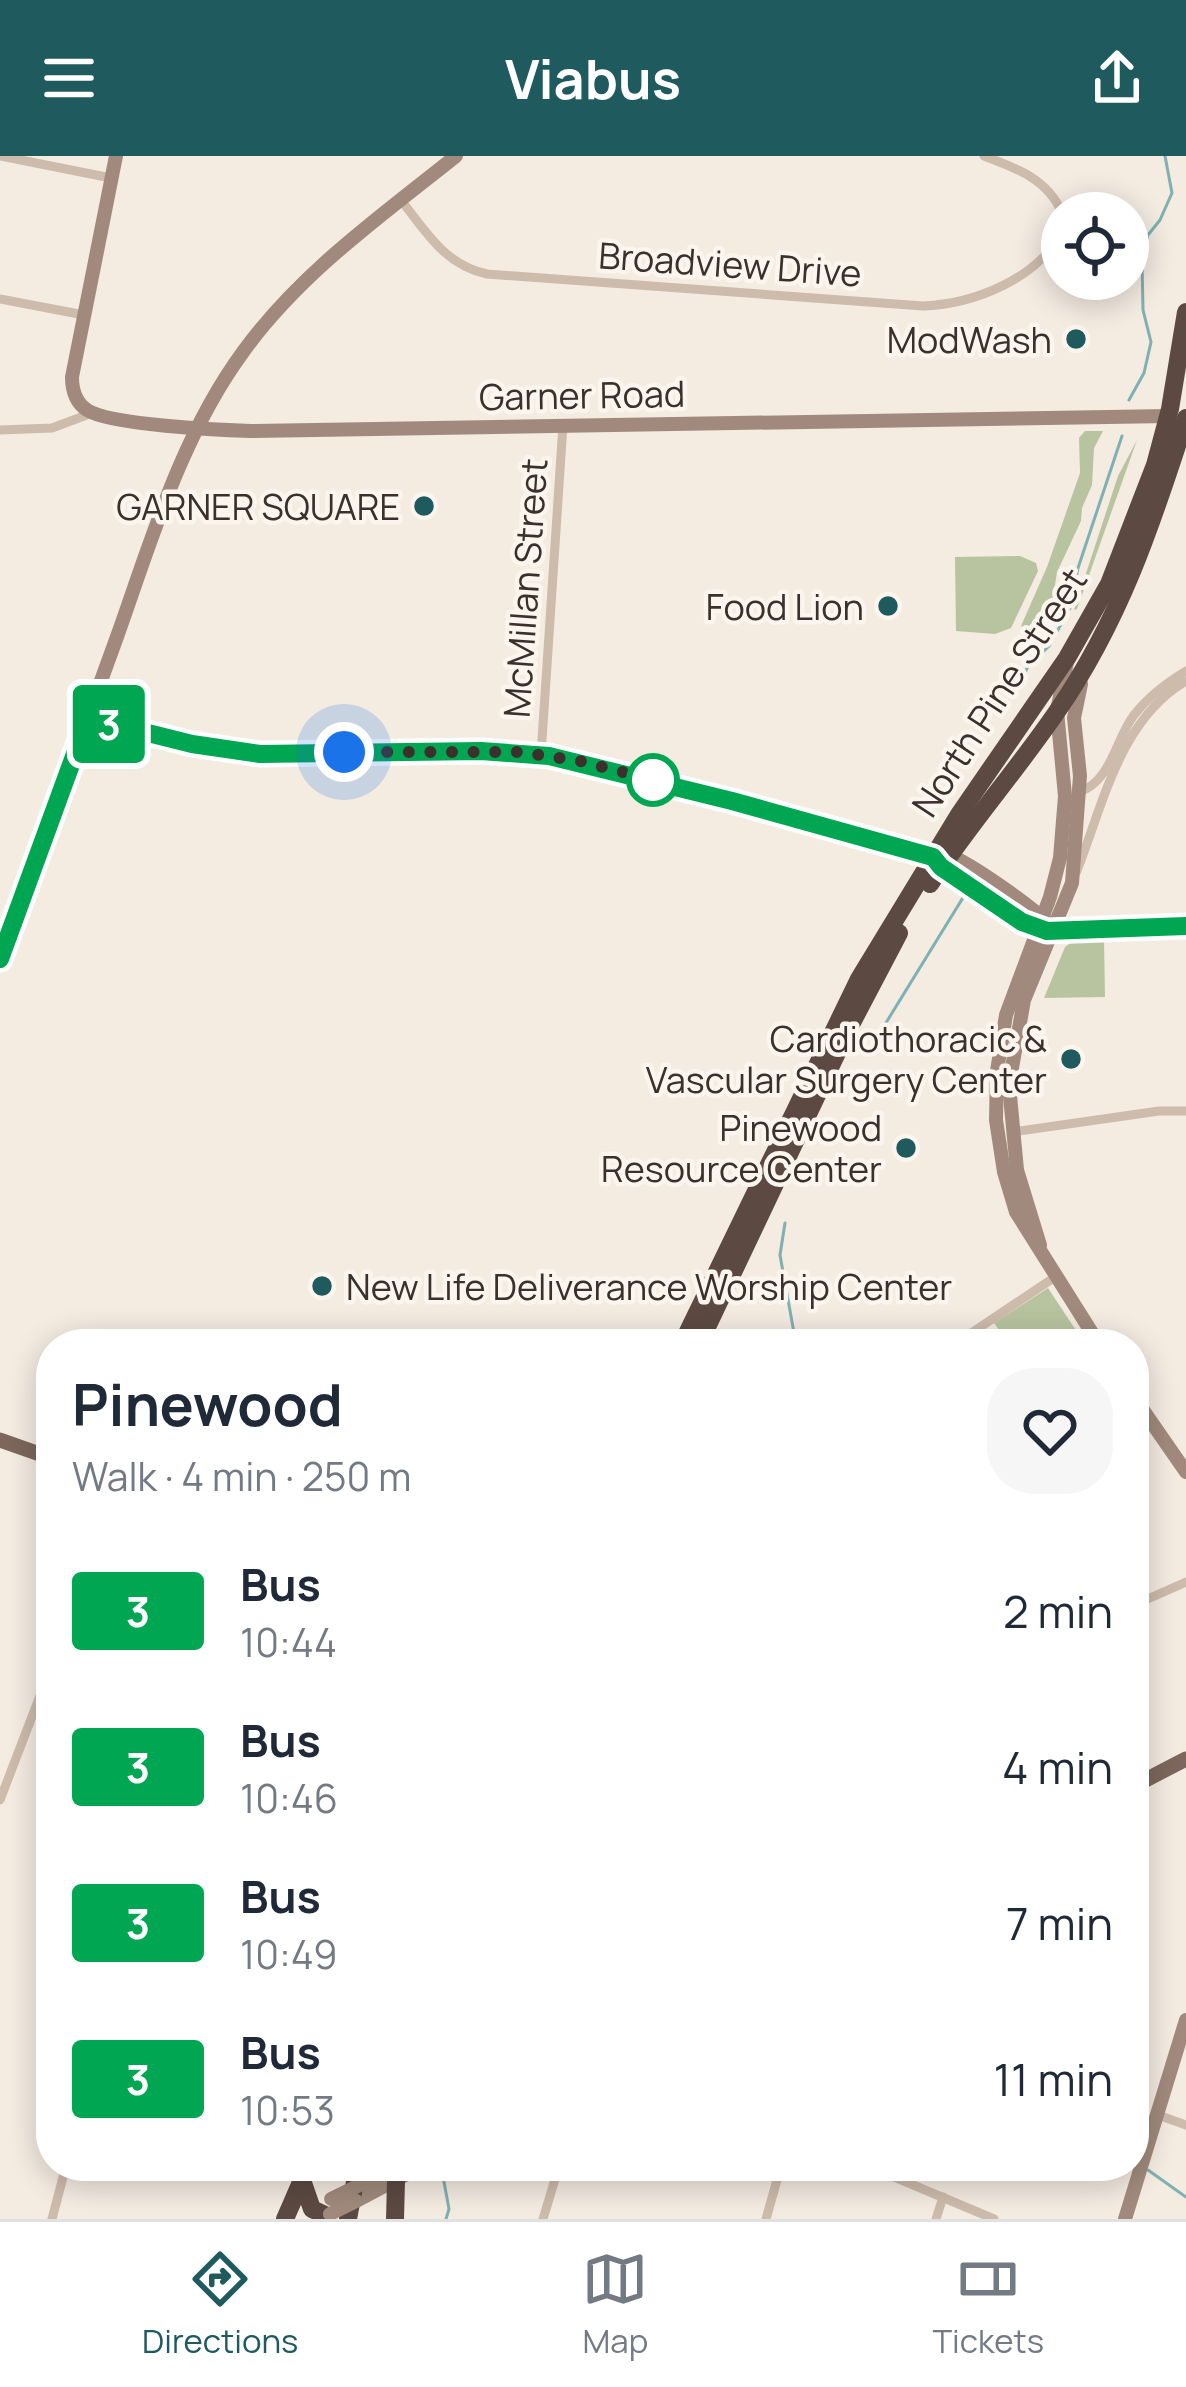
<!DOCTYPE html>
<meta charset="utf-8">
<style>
body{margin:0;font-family:Manrope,sans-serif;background:#f6f6f7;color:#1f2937;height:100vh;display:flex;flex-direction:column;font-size:45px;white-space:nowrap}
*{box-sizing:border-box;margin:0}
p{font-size:39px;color:#747a83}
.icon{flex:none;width:66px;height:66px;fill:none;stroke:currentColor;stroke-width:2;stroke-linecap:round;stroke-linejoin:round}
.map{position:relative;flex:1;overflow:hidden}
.panel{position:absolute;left:36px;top:1173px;width:1113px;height:852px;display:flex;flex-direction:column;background:#fff;border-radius:48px;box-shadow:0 6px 30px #0003}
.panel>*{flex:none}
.badge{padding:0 24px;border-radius:9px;font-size:42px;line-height:78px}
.buttons{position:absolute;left:1041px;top:36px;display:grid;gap:24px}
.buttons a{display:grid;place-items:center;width:108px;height:108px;border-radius:50%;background:#fff;box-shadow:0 6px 30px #0003;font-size:60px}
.you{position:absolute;width:60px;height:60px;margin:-30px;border:9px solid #fff;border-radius:50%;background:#1a73e8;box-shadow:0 0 0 18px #1a73e833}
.map>.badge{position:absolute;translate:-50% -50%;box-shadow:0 0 0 6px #fff}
.round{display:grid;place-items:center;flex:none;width:126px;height:126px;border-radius:48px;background:#f6f6f7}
.headline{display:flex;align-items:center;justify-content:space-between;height:204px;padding:0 36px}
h1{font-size:57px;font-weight:700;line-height:90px}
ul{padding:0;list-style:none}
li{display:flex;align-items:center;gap:36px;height:156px;padding:0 36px}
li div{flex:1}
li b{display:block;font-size:45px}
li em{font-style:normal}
li .badge{min-width:132px;font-weight:700;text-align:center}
header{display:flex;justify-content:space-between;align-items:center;height:156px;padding:0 36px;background:#1f5a5e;color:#fff;font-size:54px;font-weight:700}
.dock{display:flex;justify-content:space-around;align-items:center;height:168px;border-top:3px solid #e0e1e3;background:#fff;font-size:33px;color:#747a83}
.dock a{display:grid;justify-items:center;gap:6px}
.dock .selected{color:#1f5a5e}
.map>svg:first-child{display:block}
</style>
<header><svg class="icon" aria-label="menu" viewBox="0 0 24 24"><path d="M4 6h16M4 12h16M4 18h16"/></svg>Viabus<svg class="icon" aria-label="share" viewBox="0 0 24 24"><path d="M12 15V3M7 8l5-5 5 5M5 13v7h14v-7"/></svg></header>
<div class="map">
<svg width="1186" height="2063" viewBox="0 0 1186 2063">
<rect width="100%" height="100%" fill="#f4ebe1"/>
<g fill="#b8c4a0">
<polygon points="1085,275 1103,275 1094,292 1092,329 1082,352 1081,365 1057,416 1051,455 1034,477 1021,470 1047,411 1080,317 1079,282"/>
<polygon points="1137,284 1077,453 1074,454 1118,320"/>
<polygon points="1020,400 1036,407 1038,415 1011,472 995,478 956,475 955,401"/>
<polygon points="1104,784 1105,841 1044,842 1065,791 1072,786"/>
<polygon points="1048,1132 1085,1188 1009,1188 994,1167"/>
</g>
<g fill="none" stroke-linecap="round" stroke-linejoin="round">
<g stroke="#7fb0b2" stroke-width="3">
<polyline points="1129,244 1144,217 1151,186 1143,154 1142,106 1148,79 1160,64 1172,37 1165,0"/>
<polyline points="1020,530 1027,512 1049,490 1070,452 1078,412 1122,280"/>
<polyline points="884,870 964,740"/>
<polyline points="785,1067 780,1099 796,1188"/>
<polyline points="1148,2014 1186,2041"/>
<polyline points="442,2015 449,2053 446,2063"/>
</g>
<g stroke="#cdbbac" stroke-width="9">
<polyline points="1,0 111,22"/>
<path d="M984,0C1016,12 1048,23 1062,57"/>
<path d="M401,44C426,76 445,109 487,118L923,150C974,148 1037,123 1062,76"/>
<polyline points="0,143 84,159"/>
<polyline points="0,274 52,272 92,257"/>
<polyline points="541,599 563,269"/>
<path d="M1079,636C1111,626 1115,584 1134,559C1148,541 1166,527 1186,515"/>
<path d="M1076,717C1103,650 1119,564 1186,525"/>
<polyline points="1013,976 1159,955 1186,955"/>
<polyline points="955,1188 1055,1121"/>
<polyline points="1134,1449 1186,1426"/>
<polyline points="0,1644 51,1511"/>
<polyline points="1158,1959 1186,1969"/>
<polyline points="868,2010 994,2063"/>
<polyline points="52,2063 66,2010"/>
<polyline points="543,2063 559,2010"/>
<polyline points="766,2063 781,2010"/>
<polyline points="936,2063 943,2041"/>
</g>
<g stroke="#a18a7d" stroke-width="14">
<path d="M116,0L72,221C72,234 75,246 87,254C110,269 219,274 251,275L1169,260"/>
<polyline points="1067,506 1057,555 1065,640 1060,702 1050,741 1006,859 997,915 996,964 1004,1016 1016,1056 1099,1188"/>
<path d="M88,561L192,588L260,598L481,595L549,600L726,643L933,701L945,697C972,708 1035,752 1054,773"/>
<polyline points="937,706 1014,761 1047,775 1186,770"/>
<path d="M0,803C39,695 79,587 118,478C152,382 182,279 243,196C300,117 381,60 456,0"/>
<polyline points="1040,1089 1017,1014 1009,929 1024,844 1072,727 1080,620 1074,562 1081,528"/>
<polyline points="1134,1241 1186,1316"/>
<polyline points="372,2023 397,2010"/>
<polyline points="356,2045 422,2010"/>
<polyline points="1125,2063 1186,1864"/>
</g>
<g stroke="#7d675c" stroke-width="15">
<polyline points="0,1284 51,1302"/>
<polyline points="1134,1630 1186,1603"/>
</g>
<g stroke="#5c4a42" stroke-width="18">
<path d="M930,728C969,669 1016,615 1056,557C1120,465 1152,368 1186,262"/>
<polyline points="682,1188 859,823 960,657 1067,502 1109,428 1155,309 1170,253 1186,156"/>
<polyline points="699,1188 846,878 899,777"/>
<polyline points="303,2027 312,2053 327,2060"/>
<polyline points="285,2063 308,2010"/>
<polyline points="348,2063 358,2010"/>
<polyline points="395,2063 396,2025"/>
</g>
<g stroke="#a18a7d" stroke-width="14">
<polyline points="331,2043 372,2023"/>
<polyline points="330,2058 356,2045"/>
</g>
</g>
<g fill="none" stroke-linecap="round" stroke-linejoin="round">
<defs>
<polyline id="line" points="0,803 88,562 192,588 260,598 481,595 549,600 732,645 933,701 941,711 1022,766 1047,775 1186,770"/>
</defs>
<use href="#line" stroke="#fff" stroke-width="27"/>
<use href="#line" stroke="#00a651" stroke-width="18"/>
<polyline stroke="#3b302b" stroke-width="12" stroke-dasharray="0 21.6" points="344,596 520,596 580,605 661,626 653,624"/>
</g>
<g fill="#1f5a5e" stroke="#fbf5ee" stroke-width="4.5">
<circle cx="1076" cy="183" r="12"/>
<circle cx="424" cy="350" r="12"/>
<circle cx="888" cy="450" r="12"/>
<circle cx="1071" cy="903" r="12"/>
<circle cx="906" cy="992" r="12"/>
<circle cx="322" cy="1130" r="12"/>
</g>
<circle fill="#fff" stroke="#00a651" stroke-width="6" cx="653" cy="624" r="24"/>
<g text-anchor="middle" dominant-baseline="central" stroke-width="9" stroke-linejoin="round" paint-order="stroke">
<g font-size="36" fill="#3b302b" stroke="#fbf5ee">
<text transform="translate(730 108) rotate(4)">Broadview Drive</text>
<text transform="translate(582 239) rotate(-1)">Garner Road</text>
<text transform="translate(525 432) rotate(-86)">McMillan Street</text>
<text transform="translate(999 536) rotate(-57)">North Pine Street</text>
</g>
<g font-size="36" fill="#3b302b" stroke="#fbf5ee" text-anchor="end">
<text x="1052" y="183">ModWash</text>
<text x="400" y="350">GARNER SQUARE</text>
<text x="864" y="450">Food Lion</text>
<text x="1047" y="882">Cardiothoracic &amp;<tspan x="1047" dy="41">Vascular Surgery Center</tspan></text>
<text x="882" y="971">Pinewood<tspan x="882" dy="41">Resource Center</tspan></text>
<text x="346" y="1130" text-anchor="start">New Life Deliverance Worship Center</text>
</g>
</g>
</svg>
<div class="buttons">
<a><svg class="icon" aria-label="locate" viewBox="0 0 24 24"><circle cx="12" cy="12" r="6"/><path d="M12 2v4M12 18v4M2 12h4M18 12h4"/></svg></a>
</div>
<div class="you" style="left:344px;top:596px"></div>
<b class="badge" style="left:109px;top:568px;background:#00a651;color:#fff">3</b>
<section class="panel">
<div class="headline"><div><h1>Pinewood</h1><p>Walk · 4 min · 250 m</p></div><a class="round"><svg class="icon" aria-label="heart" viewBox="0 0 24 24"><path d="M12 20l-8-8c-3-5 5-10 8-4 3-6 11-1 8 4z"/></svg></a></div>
<ul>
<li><span class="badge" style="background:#00a651;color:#fff">3</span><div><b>Bus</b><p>10:44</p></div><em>2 min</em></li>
<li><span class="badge" style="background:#00a651;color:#fff">3</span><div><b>Bus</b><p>10:46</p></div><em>4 min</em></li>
<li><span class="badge" style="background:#00a651;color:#fff">3</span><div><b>Bus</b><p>10:49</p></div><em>7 min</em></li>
<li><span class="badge" style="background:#00a651;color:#fff">3</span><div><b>Bus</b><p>10:53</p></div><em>11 min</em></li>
</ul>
</section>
</div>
<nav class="dock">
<a class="selected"><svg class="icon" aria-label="directions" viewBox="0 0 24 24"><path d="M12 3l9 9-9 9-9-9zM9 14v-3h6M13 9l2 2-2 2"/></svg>Directions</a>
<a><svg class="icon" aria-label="map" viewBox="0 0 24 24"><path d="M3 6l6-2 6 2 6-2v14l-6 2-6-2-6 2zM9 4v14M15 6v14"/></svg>Map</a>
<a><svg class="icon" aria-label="tickets" viewBox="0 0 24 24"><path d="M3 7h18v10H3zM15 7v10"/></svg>Tickets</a>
</nav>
